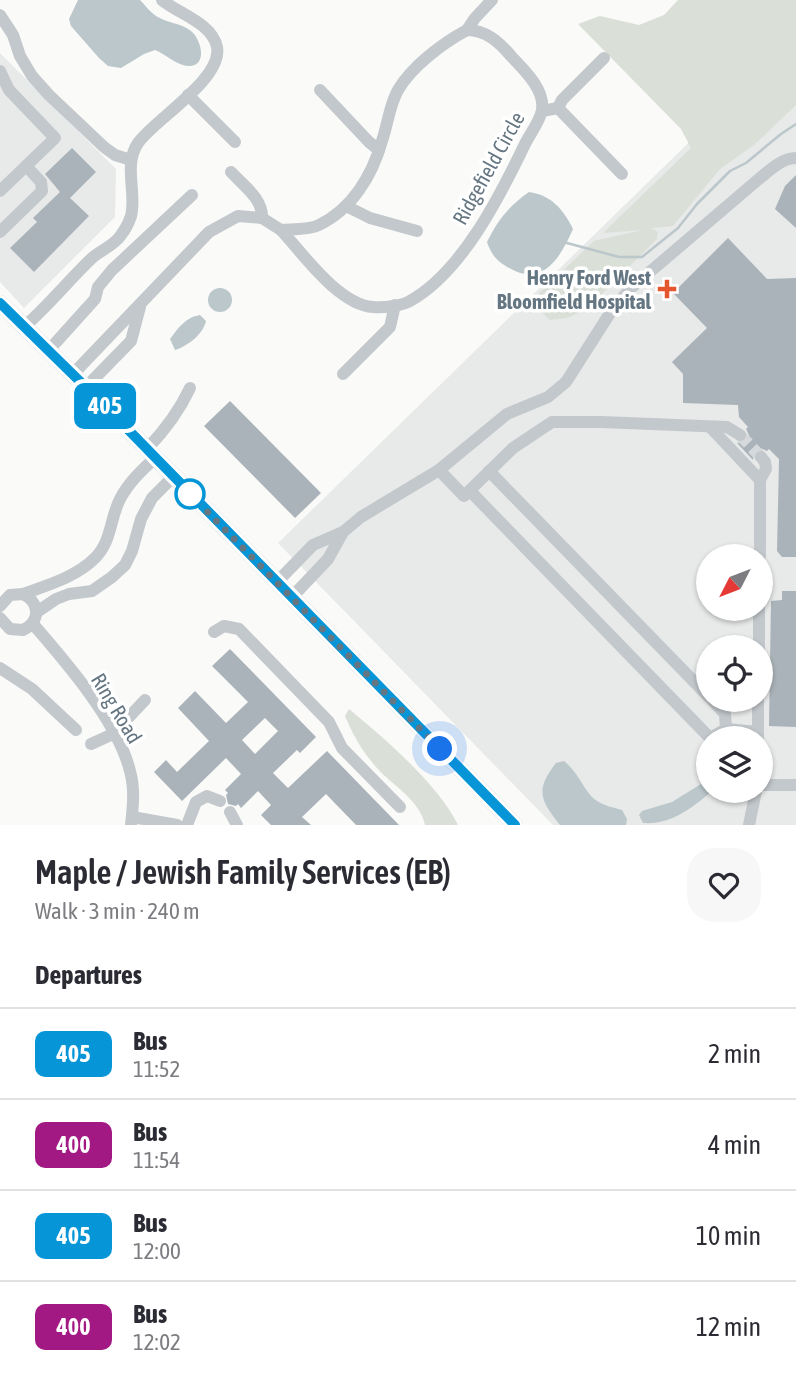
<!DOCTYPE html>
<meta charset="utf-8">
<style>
body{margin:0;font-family:"Asap Condensed",sans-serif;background:#f7f7f7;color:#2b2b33;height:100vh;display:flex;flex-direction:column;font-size:26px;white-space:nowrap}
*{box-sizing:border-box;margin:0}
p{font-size:23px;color:#7c7c81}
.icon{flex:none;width:38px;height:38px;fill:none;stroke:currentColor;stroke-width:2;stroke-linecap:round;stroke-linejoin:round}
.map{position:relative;height:825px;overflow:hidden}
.drawer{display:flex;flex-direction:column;background:#fff;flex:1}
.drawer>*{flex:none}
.badge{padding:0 14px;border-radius:10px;font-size:24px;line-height:46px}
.needle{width:46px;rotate:228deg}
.buttons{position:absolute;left:696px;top:544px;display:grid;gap:14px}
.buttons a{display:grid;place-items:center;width:77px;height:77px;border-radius:50%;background:#fff;box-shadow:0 2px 5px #0004;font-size:35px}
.you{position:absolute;width:35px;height:35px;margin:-18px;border:5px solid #fff;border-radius:50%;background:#1a73e8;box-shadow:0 0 0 10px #1a73e833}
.map>.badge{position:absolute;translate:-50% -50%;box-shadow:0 0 0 4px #fff}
h2{padding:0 35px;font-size:26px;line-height:63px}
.round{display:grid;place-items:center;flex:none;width:74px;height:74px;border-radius:28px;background:#f7f7f7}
.summary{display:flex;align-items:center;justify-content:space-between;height:119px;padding:0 35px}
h1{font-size:33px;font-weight:600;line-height:52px}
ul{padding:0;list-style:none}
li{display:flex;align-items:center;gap:21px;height:91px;padding:0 35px;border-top:2px solid #e1e1e2}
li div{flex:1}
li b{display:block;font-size:26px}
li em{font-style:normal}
li .badge{min-width:77px;font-weight:700;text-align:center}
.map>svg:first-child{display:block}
</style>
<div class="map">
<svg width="796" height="825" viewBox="0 0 796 825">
<rect width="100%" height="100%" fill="#fafaf8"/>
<g fill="#e8e9e9" fill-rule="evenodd">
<path d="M796,38V825H553L278,543ZM709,556H761V609H709ZM709,648H761V700H709ZM709,738H761V791H709Z"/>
<polygon points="0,53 116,169 115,217 24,308 0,282"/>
</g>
<g fill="#dadfd7">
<polygon points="678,0 796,0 796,105 754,145 720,169 673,226 651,228 658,232 657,239 586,310 567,318 550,320 538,309 536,296 594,241 642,230 603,233 691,148 681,129 578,24 600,16 639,25 664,15"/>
<path d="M349,709C384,738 438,784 458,825H425C420,800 392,785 376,767C362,751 353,735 345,716Z"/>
</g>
<g fill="#bbc7cb">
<path d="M78,0H140C145,5 150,12 156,16C167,23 181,23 191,31C201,39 208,65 190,66C178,67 166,54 155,50L144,54L121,68L108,66L99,58L71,26L69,19Z"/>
<path d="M529,192C551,195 563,209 573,229C562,254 545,286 513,270C499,263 492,257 487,242C497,221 509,206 529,192Z"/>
<circle cx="220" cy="300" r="12"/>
<path d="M200,315L206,321C203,334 188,346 175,350L170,339C178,328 186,317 200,315Z"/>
<path d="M564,761C578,773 581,784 591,796C599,805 612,807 622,810L627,819L626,825H560C540,800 535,790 556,763Z"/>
<path d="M709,779V791H712C692,808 671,825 643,823L639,815L642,811L672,802Z"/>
</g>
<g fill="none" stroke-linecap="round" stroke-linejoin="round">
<polyline stroke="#bbc7cb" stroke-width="2.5" points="567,243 619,257 642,257 678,228 697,204 730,171 746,163 781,134 796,124"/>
</g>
<g fill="#aab3b9" fill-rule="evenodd">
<polygon points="72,148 96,172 70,198 89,216 34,272 10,248 37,222 33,218 60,192 45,174"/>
<polygon points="796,175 796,228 775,209 785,186"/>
<polygon points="728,238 767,279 796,278 796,557 782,557 777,551 779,459 769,449 767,451 760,448 753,453 753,460 737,443 745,442 749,435 746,429 748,427 739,417 738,405 683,403 683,374 672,362 707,328 673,293"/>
<polygon points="230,401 321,493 295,518 204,426"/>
<polygon points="782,591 796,591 796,727 769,726 771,601 782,600"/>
<path d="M230,649L316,737L300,753L297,750L273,773L288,788L327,751L399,825H356L326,794L302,817L311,825H271L261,815L271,805L258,791L241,808L238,804L236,806L228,804L226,795L228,793L225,790L241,774L226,758L182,801L154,772L166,760L177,772L209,741L178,708L195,691L226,723L248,702L212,666ZM265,718L278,731L255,754L242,740Z"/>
</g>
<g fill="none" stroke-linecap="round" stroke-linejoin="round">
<polyline stroke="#d5d9db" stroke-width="12" stroke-dasharray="12 6" stroke-linecap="butt" points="740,435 761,457"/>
<defs>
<polyline id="major" points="0,303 103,404 515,825"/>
</defs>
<use href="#major" stroke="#b5babe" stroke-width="16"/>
<g stroke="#c3c8cc" stroke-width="12">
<polyline points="0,15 13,35 20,56 32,76 49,95 104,147 115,155 131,160"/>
<path d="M467,30C486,30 499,42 511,56C524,70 545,89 542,110C540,121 530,134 525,144C500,196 462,272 410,301C402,306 383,308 373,307C339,305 303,254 281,230C293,229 309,230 319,225C352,209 372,176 382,141C388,124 389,106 398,90C412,66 443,43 467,30Z"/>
<polyline points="467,30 475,18 492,0"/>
<polyline points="0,71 9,90 55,138 26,166 41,182 42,191 0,232"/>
<polyline points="320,90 369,142 379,150"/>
<polyline points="188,95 235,142"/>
<polyline points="558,108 562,100 604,58"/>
<polyline points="542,111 558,108 622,174"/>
<path d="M231,172C244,186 263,199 262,218"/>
<polyline points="0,191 26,166"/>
<polyline points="346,206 370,218 417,231"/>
<path d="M25,326C49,305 69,280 92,258C101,250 115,245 121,235C125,230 129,222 131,216C137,193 123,165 138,143C155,119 223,79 217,47C212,23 179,14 162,0"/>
<polyline points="49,350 95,299 98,287 112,270 192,195"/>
<polyline points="73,374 209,232 238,216 262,218 281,230"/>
<polyline points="343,374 390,327 395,305"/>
<polyline points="86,387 131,341 140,307"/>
<polyline points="710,427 760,480"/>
<path d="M147,449C165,430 179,412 190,388"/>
<polyline points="439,470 464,496 513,448 552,422 601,422 727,427 740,435"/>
<polyline points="489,471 709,697"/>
<polyline points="470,491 710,738"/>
<polyline points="760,556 760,480 766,469 765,462 761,457"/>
<path d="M277,582L313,545L343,532L361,517L439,470L507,414L548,397L566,382L612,310L631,288L760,178C770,170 782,158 796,158"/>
<path d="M23,594C48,585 76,577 95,558C112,541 110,518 120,499C129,482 142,470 155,458"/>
<polyline points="292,597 328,559 343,532"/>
<path d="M0,606L10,595L23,594C40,602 41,622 23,630L10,629L0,618"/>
<polyline points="37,612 56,599 69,594 92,591 112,577 125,565 132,551 141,519 152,498 173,477"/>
<path d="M33,624C66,662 118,722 130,771C135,789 133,807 131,825"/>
<polyline points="214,632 224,626 239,629 329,722 342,748 400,807"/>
<polyline points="759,648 759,609"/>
<polyline points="0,668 32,689 76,730"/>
<polyline points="712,700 725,714 726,729"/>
<polyline points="710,738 726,729 758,732"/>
<polyline points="758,738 758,700"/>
<polyline points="91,744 113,734 145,700"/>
<polyline points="761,785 796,785"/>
<polyline points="230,812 237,825"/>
<polyline points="132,817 177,825"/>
<polyline points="187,825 196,802 207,796 220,801"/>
<polyline points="749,825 756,791"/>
</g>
<use href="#major" stroke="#fff" stroke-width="14"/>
</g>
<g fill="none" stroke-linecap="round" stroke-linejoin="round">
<defs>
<polyline id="line" points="0,303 103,404 515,825"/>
</defs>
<use href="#line" stroke="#fff" stroke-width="16"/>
<use href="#line" stroke="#0696d7" stroke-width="10"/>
<polyline stroke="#657683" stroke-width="7" stroke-dasharray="0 12.6" points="190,494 440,749"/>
</g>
<path fill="#e4572e" stroke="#fff" stroke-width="2.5" d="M663.5 278.5h7v7h7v7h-7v7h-7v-7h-7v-7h7z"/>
<circle fill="#fff" stroke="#0696d7" stroke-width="3.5" cx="190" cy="494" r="14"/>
<g text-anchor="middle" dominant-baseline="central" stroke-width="7" stroke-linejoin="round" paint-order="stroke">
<g font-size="21" fill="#657683" stroke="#fff">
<text transform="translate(488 168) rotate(-61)">Ridgefield Circle</text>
<text transform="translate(117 708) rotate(59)">Ring Road</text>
</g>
<g font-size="21" font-weight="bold" fill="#657683" stroke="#fff" text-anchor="end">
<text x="651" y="277">Henry Ford West<tspan x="651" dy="24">Bloomfield Hospital</tspan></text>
</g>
</g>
</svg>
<div class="buttons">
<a><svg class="needle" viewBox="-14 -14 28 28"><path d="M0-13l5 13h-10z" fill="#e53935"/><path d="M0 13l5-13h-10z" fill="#7c7c81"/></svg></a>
<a><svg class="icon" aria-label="locate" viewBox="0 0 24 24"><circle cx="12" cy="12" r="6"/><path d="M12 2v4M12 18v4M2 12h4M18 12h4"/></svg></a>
<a><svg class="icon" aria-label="layers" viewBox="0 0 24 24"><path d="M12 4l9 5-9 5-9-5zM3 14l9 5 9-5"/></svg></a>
</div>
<div class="you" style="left:440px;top:749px"></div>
<b class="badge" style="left:105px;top:406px;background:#0696d7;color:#fff">405</b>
</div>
<section class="drawer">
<div class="summary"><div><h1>Maple / Jewish Family Services (EB)</h1><p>Walk · 3 min · 240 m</p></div><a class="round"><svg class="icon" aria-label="heart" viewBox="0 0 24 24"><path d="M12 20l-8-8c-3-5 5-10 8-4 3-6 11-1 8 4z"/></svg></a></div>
<h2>Departures</h2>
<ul>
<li><span class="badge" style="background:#0696d7;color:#fff">405</span><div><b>Bus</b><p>11:52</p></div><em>2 min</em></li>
<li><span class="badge" style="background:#a31984;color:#fff">400</span><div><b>Bus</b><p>11:54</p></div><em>4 min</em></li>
<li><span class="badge" style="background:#0696d7;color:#fff">405</span><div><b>Bus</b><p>12:00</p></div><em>10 min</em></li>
<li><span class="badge" style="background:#a31984;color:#fff">400</span><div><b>Bus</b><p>12:02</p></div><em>12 min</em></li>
</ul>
</section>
